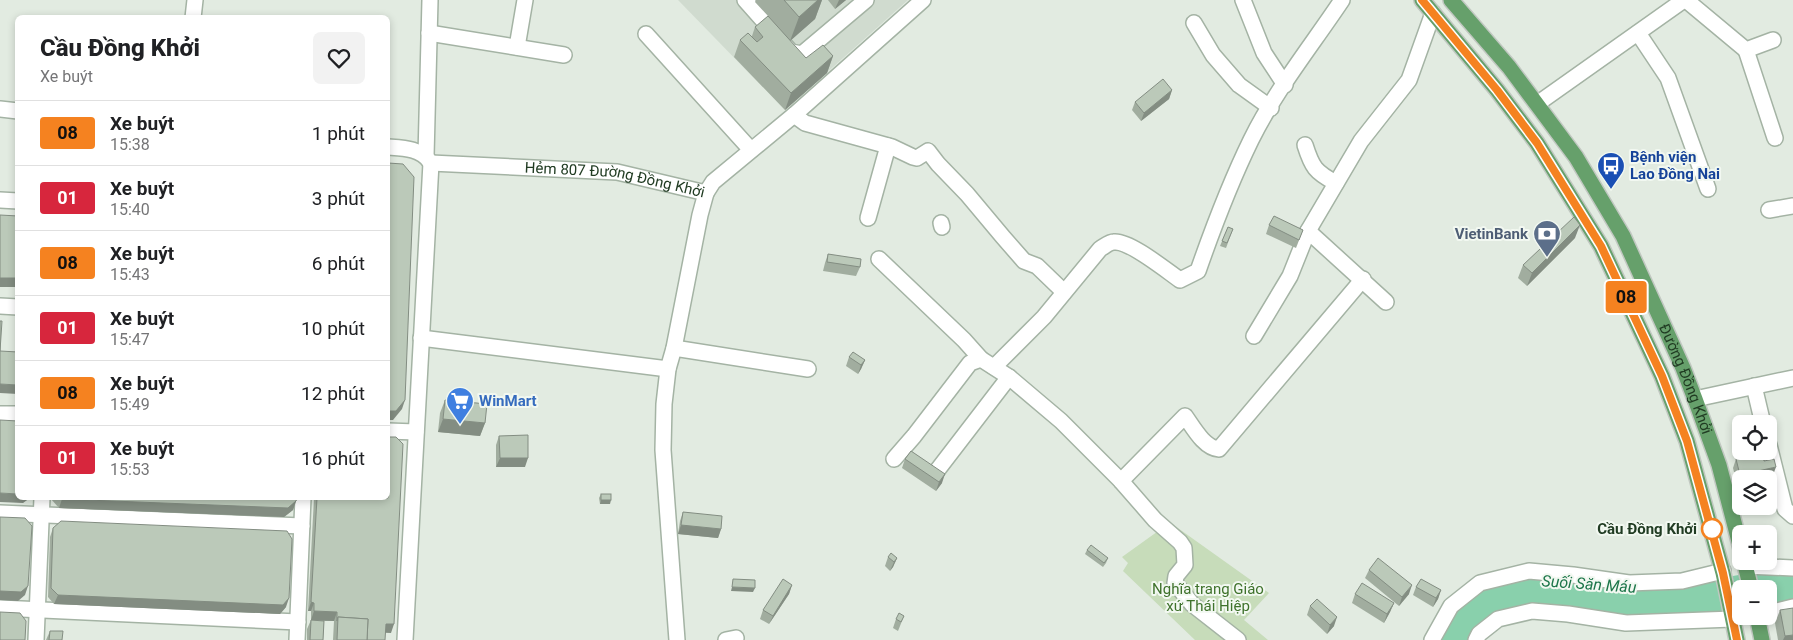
<!DOCTYPE html>
<html lang="vi">
<meta charset="utf-8">
<style>
body{margin:0;font-family:Roboto,sans-serif;background:#f2f2f2;color:#202124;height:100vh;display:flex;flex-direction:column;font-size:19px;white-space:nowrap}
*{box-sizing:border-box;margin:0}
p{font-size:16px;color:#757577}
.icon{flex:none;width:28px;height:28px;fill:none;stroke:currentColor;stroke-width:2;stroke-linecap:round;stroke-linejoin:round}
.map{position:relative;flex:1;overflow:hidden}
.panel{position:absolute;left:15px;top:15px;width:375px;height:485px;display:flex;flex-direction:column;background:#fff;border-radius:8px;box-shadow:0 2px 8px #0003}
.panel>*{flex:none}
.badge{padding:0 10px;border-radius:4px;font-size:18px;line-height:32px}
.buttons{position:absolute;left:1732px;top:415px;display:grid;gap:10px}
.buttons a{display:grid;place-items:center;width:45px;height:45px;border-radius:8px;background:#fff;box-shadow:0 2px 8px #0003;font-size:25px}
.map>.badge{position:absolute;translate:-50% -50%;box-shadow:0 0 0 2px #fff}
.round{display:grid;place-items:center;flex:none;width:52px;height:52px;border-radius:8px;background:#f2f2f2}
.summary{display:flex;align-items:center;justify-content:space-between;height:85px;padding:0 25px}
h1{font-size:24px;font-weight:800;line-height:38px}
ul{padding:0;list-style:none}
li{display:flex;align-items:center;gap:15px;height:65px;padding:0 25px;border-top:1px solid #e0e0e0}
li div{flex:1}
li b{display:block;font-size:19px}
li em{font-style:normal}
li .badge{min-width:55px;font-weight:700;text-align:center}
.map>svg:first-child{display:block}
</style>
<div class="map">
<svg width="1793" height="640" viewBox="0 0 1793 640">
<rect width="100%" height="100%" fill="#e2ebe1"/>
<polygon fill="#d0dbcf" points="678,0 908,0 785,110"/>
<polygon fill="#c7dcba" points="1168,521 1269,593 1244,620 1268,640 1195,640 1123,571 1128,563 1122,557 1161,529"/>
<polygon fill="#89d0ac" points="1793,572 1793,603 1769,606 1769,589 1741,589 1741,610 1688,616 1625,618 1531,606 1471,640 1437,640 1455,609 1482,587 1528,576 1710,580 1750,573"/>
<g fill="none" stroke-linecap="round" stroke-linejoin="round">
<defs>
<g id="minor">
<polyline points="745,0 791,52 802,54 866,0"/>
<polyline points="1243,0 1264,53 1285,85"/>
<polyline points="1686,0 1746,50 1773,40"/>
<polyline points="193,18 195,0"/>
<polyline points="1194,23 1213,55 1239,85 1271,108"/>
<polyline points="429,33 564,55"/>
<polyline points="1638,33 1668,78 1708,189"/>
<polyline points="646,34 751,150"/>
<polyline points="517,47 525,0"/>
<polyline points="1746,50 1775,138"/>
<polyline points="1537,104 1684,0"/>
<polyline points="0,109 18,111"/>
<polyline points="794,115 805,123 892,147 913,157 917,158 928,151 938,164 967,194 1003,237 1024,261 1037,266 1064,292"/>
<path d="M1305,145C1312,167 1315,172 1336,183"/>
<path d="M388,147C402,148 421,148 430,162"/>
<polyline points="426,156 430,0"/>
<path id="s1" d="M431,163L617,172L706,193L713,182L794,115L923,0"/>
<polyline points="0,200 18,201"/>
<polyline points="1769,210 1793,206"/>
<polyline points="868,218 888,146"/>
<polyline points="941,223 942,227"/>
<polyline points="1308,231 1386,302"/>
<polyline points="879,259 964,340 981,359 1009,377 1061,421 1121,481 1155,520 1180,542 1184,548 1185,565 1176,576 1175,583 1192,604 1238,640"/>
<polyline points="0,306 18,307"/>
<polyline points="1254,336 1290,276 1308,231 1361,141 1409,80 1433,13"/>
<polyline points="421,338 668,369"/>
<polyline points="674,348 808,369"/>
<path d="M994,367L1044,317L1100,249C1105,246 1109,242 1114,242C1129,240 1167,271 1180,280L1198,271C1213,228 1231,181 1251,140C1275,91 1312,45 1342,0"/>
<polyline points="1754,386 1763,424"/>
<polyline points="1695,399 1793,378"/>
<polyline points="0,414 18,414"/>
<polyline points="388,431 416,432"/>
<polyline points="1769,445 1785,509 1793,516"/>
<polyline points="894,459 914,436 970,363 981,359"/>
<polyline points="936,472 1009,377"/>
<path d="M1121,481L1185,416C1193,427 1204,448 1219,449L1363,279"/>
<polyline points="0,513 302,526"/>
<polyline points="1746,566 1793,568"/>
<polyline points="0,608 298,622"/>
<polyline points="1769,613 1793,607"/>
<polyline points="36,640 42,498"/>
<polyline points="297,640 303,498"/>
<polyline points="405,640 431,163"/>
<polyline points="677,640 663,450 664,404 668,369 674,348 700,215 706,193"/>
<polyline points="726,640 736,638"/>
<polyline points="1432,640 1451,606 1480,583 1529,571 1573,575 1629,583 1682,581 1723,571"/>
<polyline points="1476,640 1479,634 1498,619 1532,611 1568,614 1626,623 1733,619"/>
</g>
<g id="major">
<polyline points="1422,0 1497,90 1537,143 1601,246 1662,376 1687,441 1723,573 1737,640"/>
<path id="s2" d="M1451,0L1509,67L1576,157L1623,236L1683,368L1695,399L1719,465L1741,549"/>
<polyline points="1744,561 1751,589"/>
<polyline points="1757,616 1762,640"/>
</g>
</defs>
<use href="#minor" stroke="#a4b3a4" stroke-width="18"/>
<use href="#major" stroke="#c1c8c1" stroke-width="18"/>
<use href="#minor" stroke="#fff" stroke-width="15"/>
<use href="#major" stroke="#66a06b" stroke-width="15"/>
</g>
<g fill="#a1ad9f">
<polygon points="756,0 822,0 815,19 790,41 806,58 833,56 827,73 785,110 734,57 740,40 752,36 755,27 768,16 755,2"/>
<polygon points="828,0 846,0 835,9"/>
<polygon points="1172,90 1169,99 1141,121 1132,110 1135,102"/>
<polygon points="1269,225 1303,230 1296,248 1266,234"/>
<polygon points="1228,227 1233,229 1226,248 1220,246"/>
<polygon points="1575,238 1527,286 1518,278 1523,265"/>
<polygon points="828,254 860,267 856,276 823,271 825,263"/>
<polygon points="849,357 865,360 861,369 858,374 846,366"/>
<polygon points="445,400 485,423 480,436 438,432 440,413"/>
<polygon points="499,436 525,467 496,467 496,445"/>
<polygon points="905,459 942,483 936,491 902,468"/>
<polygon points="1736,459 1764,461 1773,475 1737,484 1733,468"/>
<polygon points="601,494 610,504 600,504 599,498"/>
<polygon points="51,498 297,498 293,510 284,517 59,508 51,499"/>
<polygon points="314,498 388,498 391,633 385,633 385,640 333,640 334,621 324,621 323,640 307,640 307,629 311,620 311,611 308,611"/>
<polygon points="683,512 721,529 718,538 678,534 680,521"/>
<polygon points="53,528 286,607 280,614 54,604 48,597 50,537"/>
<polygon points="1087,550 1108,558 1106,563 1103,567 1085,554"/>
<polygon points="888,557 897,558 893,567 890,571 885,566"/>
<polygon points="1369,570 1409,594 1399,606 1365,578"/>
<polygon points="792,585 789,594 769,624 760,619 763,610"/>
<polygon points="1416,587 1441,590 1438,599 1433,607 1413,595"/>
<polygon points="1355,594 1394,603 1390,612 1384,623 1352,603"/>
<polygon points="1310,606 1334,626 1327,634 1307,615"/>
<polygon points="1780,610 1793,640 1778,640 1775,623"/>
<polygon points="904,616 898,631 893,628 896,619"/>
<polygon points="50,631 62,640 46,640"/>
</g>
<g fill="#838d82">
<polygon points="818,0 822,0 815,19 790,41 799,17"/>
<polygon points="839,0 846,0 835,9"/>
<polygon points="833,56 827,73 785,110 791,93"/>
<polygon points="1172,90 1169,99 1141,121 1144,113"/>
<polygon points="1580,225 1575,238 1527,286 1532,273"/>
<rect x="0" y="278" width="18" height="9"/>
<polygon points="865,360 861,369 858,374 861,365"/>
<polygon points="0,384 18,385 18,394 0,393"/>
<polygon points="405,400 402,409 393,420 388,420 388,411"/>
<polygon points="443,419 485,423 480,436 438,432"/>
<polygon points="500,458 528,458 525,467 496,467"/>
<polygon points="1776,467 1773,475 1759,479 1741,479 1741,483 1737,484 1740,475"/>
<polygon points="945,474 942,483 936,491 939,482"/>
<polygon points="0,493 18,494 18,498 30,498 23,503 0,502"/>
<polygon points="62,499 296,501 293,510 284,517 59,508"/>
<polygon points="601,500 611,500 610,504 600,504"/>
<polygon points="681,525 721,529 718,538 678,534"/>
<polygon points="897,558 893,567 890,571 894,562"/>
<polygon points="792,585 789,594 769,624 773,616"/>
<polygon points="1412,585 1409,594 1399,606 1402,597"/>
<polygon points="28,586 25,595 18,601 0,600 0,591"/>
<polygon points="732,587 755,588 753,592 731,591"/>
<polygon points="1441,590 1438,599 1433,607 1436,598"/>
<polygon points="58,595 289,598 286,607 280,614 54,604"/>
<polygon points="311,602 314,603 311,611 308,611"/>
<polygon points="1394,603 1390,612 1384,623 1387,614"/>
<polygon points="314,611 337,612 334,621 311,620"/>
<polygon points="1337,617 1334,626 1327,634 1330,625"/>
<polygon points="386,624 394,624 391,633 382,632"/>
<polygon points="1793,635 1793,640 1783,640 1785,636"/>
</g>
<g fill="#bbc9b9" stroke="#838d82">
<polygon points="784,0 818,0 799,17"/>
<polygon points="768,16 806,58 823,45 833,56 791,93 740,40 748,33 757,42 763,37 755,27"/>
<polygon points="1163,79 1172,90 1144,113 1135,102"/>
<polygon points="388,163 403,164 414,177 405,400 396,411 388,411"/>
<polygon points="0,215 18,216 18,278 0,278"/>
<polygon points="1274,216 1303,230 1299,240 1269,225"/>
<polygon points="1574,217 1580,225 1532,273 1523,265"/>
<polygon points="1228,227 1233,229 1227,243 1222,241"/>
<polygon points="828,254 861,259 860,267 827,262"/>
<polygon points="0,321 2,321 0,351 18,352 18,385 0,384"/>
<polygon points="853,352 865,360 861,365 849,357"/>
<polygon points="445,400 487,404 485,423 443,419"/>
<polygon points="0,420 18,421 18,494 0,493"/>
<polygon points="528,435 528,458 500,458 499,436"/>
<polygon points="388,437 396,437 403,444 394,624 386,624 385,640 367,640 368,619 338,617 337,621 337,612 314,611 314,603 311,602 317,498 388,498"/>
<polygon points="911,451 945,474 939,482 905,459"/>
<polygon points="1762,453 1764,461 1774,459 1776,467 1740,475 1736,459"/>
<rect x="601" y="494" width="10" height="6"/>
<polygon points="61,498 297,498 296,501 288,508 62,499"/>
<polygon points="683,512 722,516 721,529 681,525"/>
<polygon points="0,517 25,518 32,526 28,586 21,592 0,591"/>
<polygon points="61,521 287,531 292,539 289,598 283,605 58,595 51,588 53,528"/>
<polygon points="1091,545 1108,558 1104,563 1087,550"/>
<polygon points="891,553 897,558 894,562 888,557"/>
<polygon points="1378,558 1412,585 1402,597 1369,570"/>
<polygon points="733,579 755,580 755,588 732,587"/>
<polygon points="783,579 792,585 773,616 763,610"/>
<polygon points="1421,579 1441,590 1436,598 1416,587"/>
<polygon points="1362,583 1394,603 1387,614 1355,594"/>
<polygon points="1317,599 1337,617 1330,625 1310,606"/>
<polygon points="1793,608 1793,635 1785,636 1780,610"/>
<polygon points="0,612 20,613 26,621 25,640 0,640"/>
<polygon points="899,613 904,616 901,622 896,619"/>
<polygon points="338,617 368,619 367,640 337,640"/>
<polygon points="311,620 324,621 323,640 310,640"/>
<polygon points="50,631 63,631 62,640 49,640"/>
</g>
<g fill="none" stroke-linecap="round" stroke-linejoin="round">
<defs>
<polyline id="line" points="1422,0 1497,90 1537,143 1601,246 1662,376 1687,441 1723,573 1737,640"/>
</defs>
<use href="#line" stroke="#fff" stroke-width="11"/>
<use href="#line" stroke="#f58220" stroke-width="8"/>
</g>
<defs>
<symbol id="bus-pin" viewBox="-11 -11 22 30"><path d="M0 17L-7.5 6A9.5 9.5 0 1 1 7.5 6Z" fill="#1a4fb4" stroke="#f2f8f1"/><path d="M-5-6H5V4H4V6H2V4H-2V6H-4V4H-5ZM-3.5-4V0h7V-4ZM-3.5 1.2v1.5H-2V1.2ZM2 1.2v1.5H3.5V1.2Z" fill="#fff"/></symbol>
<symbol id="bank-pin" viewBox="-11 -11 22 30"><path d="M0 17L-7.5 6A9.5 9.5 0 1 1 7.5 6Z" fill="#5c6f8a" stroke="#f2f8f1"/><path d="M-6-4H6V4H-6ZM0-2.3a2.3 2.3 0 1 0 0 4.6a2.3 2.3 0 1 0 0-4.6Z" fill="#fff"/></symbol>
<symbol id="supermarket-pin" viewBox="-11 -11 22 30"><path d="M0 17L-7.5 6A9.5 9.5 0 1 1 7.5 6Z" fill="#3f7fe0" stroke="#f2f8f1"/><path d="M-6-5.5h2.5l.6 2H6L4.5 2H-2.5L-4.4-4H-6ZM-1.5 3.2a1.3 1.3 0 1 0 .1 0ZM3 3.2a1.3 1.3 0 1 0 .1 0Z" fill="#fff"/></symbol>
</defs>
<g fill-rule="evenodd">
<use href="#bus-pin" x="1595" y="150" width="32" height="43"/>
<use href="#bank-pin" x="1531" y="218" width="32" height="43"/>
<use href="#supermarket-pin" x="444" y="385" width="32" height="43"/>
</g>
<circle fill="#fff" stroke="#f58220" stroke-width="2.5" cx="1712" cy="529" r="10"/>
<g text-anchor="middle" dominant-baseline="central" stroke-width="4" stroke-linejoin="round" paint-order="stroke">
<g font-size="15" font-weight="bold" fill="#164399" stroke="#f2f8f1" text-anchor="start">
<text x="1630" y="157">Bệnh viện<tspan x="1630" dy="17">Lao Đồng Nai</tspan></text>
</g>
<g font-size="15" fill="#213c23" stroke="#f2f8f1">
<text stroke="none"><textPath href="#s1" startOffset="185">Hẻm 807 Đường Đồng Khởi</textPath></text>
<text stroke="none"><textPath href="#s2" startOffset="449">Đường Đồng Khởi</textPath></text>
</g>
<g font-size="15" font-weight="bold" fill="#4e5e75" stroke="#f2f8f1" text-anchor="end">
<text x="1528" y="234">VietinBank</text>
</g>
<g font-size="15" font-weight="bold" fill="#366cbe" stroke="#f2f8f1" text-anchor="start">
<text x="479" y="401">WinMart</text>
</g>
<g font-size="15" font-weight="bold" fill="#213c23" stroke="#f2f8f1" text-anchor="end">
<text x="1697" y="529">Cầu Đồng Khởi</text>
</g>
<g font-size="15" fill="#3f722c" stroke="#f2f8f1">
<text x="1208" y="589">Nghĩa trang Giáo<tspan x="1208" dy="17">xứ Thái Hiệp</tspan></text>
</g>
<g font-size="16" font-style="italic" fill="#1d764a" stroke="#f2f8f1">
<text transform="translate(1589 584) rotate(4)">Suối Săn Máu</text>
</g>
</g>
</svg>
<div class="buttons">
<a><svg class="icon" aria-label="locate" viewBox="0 0 24 24"><circle cx="12" cy="12" r="6"/><path d="M12 2v4M12 18v4M2 12h4M18 12h4"/></svg></a>
<a><svg class="icon" aria-label="layers" viewBox="0 0 24 24"><path d="M12 4l9 5-9 5-9-5zM3 14l9 5 9-5"/></svg></a>
<a>+</a>
<a>−</a>
</div>
<b class="badge" style="left:1626px;top:297px;background:#f58220;color:#111">08</b>
<section class="panel">
<div class="summary"><div><h1>Cầu Đồng Khởi</h1><p>Xe buýt</p></div><a class="round"><svg class="icon" aria-label="heart" viewBox="0 0 24 24"><path d="M12 20l-8-8c-3-5 5-10 8-4 3-6 11-1 8 4z"/></svg></a></div>
<ul>
<li><span class="badge" style="background:#f58220;color:#111">08</span><div><b>Xe buýt</b><p>15:38</p></div><em>1 phút</em></li>
<li><span class="badge" style="background:#d7263d;color:#fff">01</span><div><b>Xe buýt</b><p>15:40</p></div><em>3 phút</em></li>
<li><span class="badge" style="background:#f58220;color:#111">08</span><div><b>Xe buýt</b><p>15:43</p></div><em>6 phút</em></li>
<li><span class="badge" style="background:#d7263d;color:#fff">01</span><div><b>Xe buýt</b><p>15:47</p></div><em>10 phút</em></li>
<li><span class="badge" style="background:#f58220;color:#111">08</span><div><b>Xe buýt</b><p>15:49</p></div><em>12 phút</em></li>
<li><span class="badge" style="background:#d7263d;color:#fff">01</span><div><b>Xe buýt</b><p>15:53</p></div><em>16 phút</em></li>
</ul>
</section>
</div>
